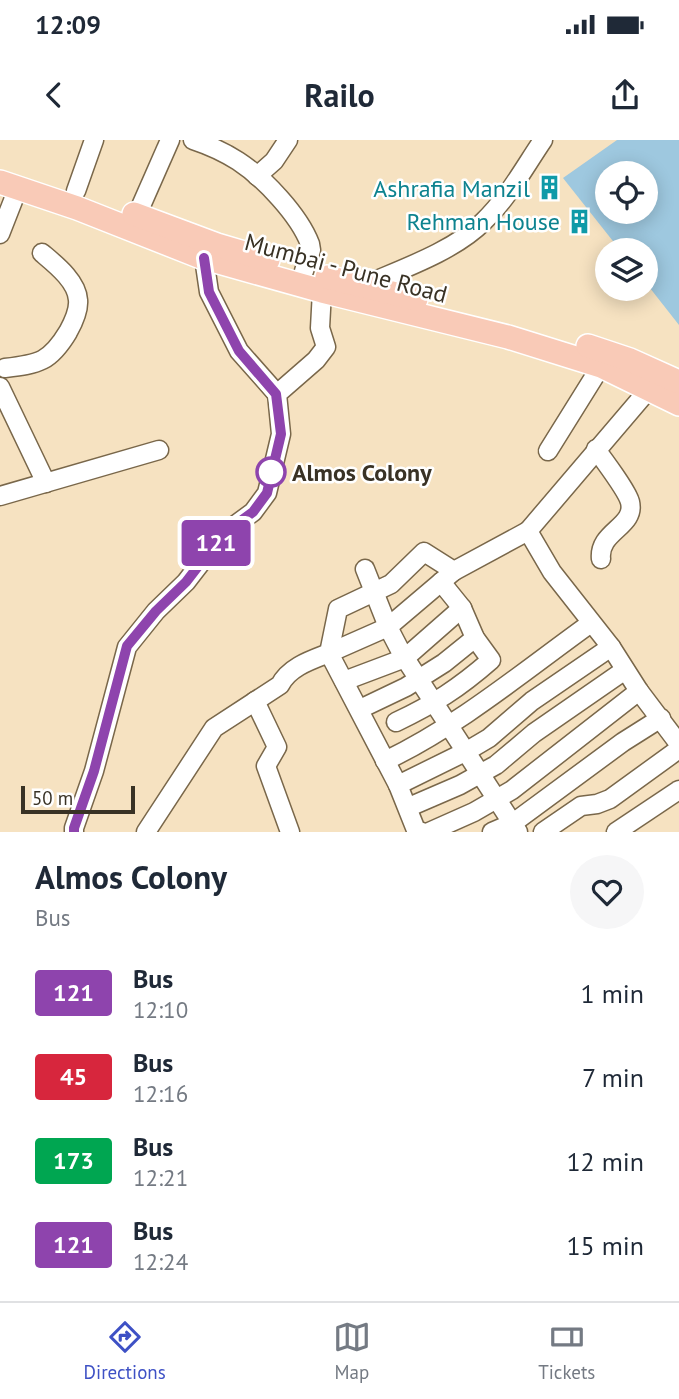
<!DOCTYPE html>
<style>
body{margin:0;font-family:"PT Sans",sans-serif;background:#f6f6f7;color:#1f2937;height:100vh;display:flex;flex-direction:column;font-size:26px;white-space:nowrap}
*{box-sizing:border-box;margin:0}
p{font-size:23px;color:#747a83}
.icon{flex:none;width:38px;height:38px;fill:none;stroke:currentColor;stroke-width:2;stroke-linecap:round;stroke-linejoin:round}
.map{position:relative;height:692px;overflow:hidden}
.sheet{display:flex;flex-direction:column;background:#fff;flex:1}
.sheet>*{flex:none}
.badge{padding:0 14px;border-radius:5px;font-size:24px;line-height:46px}
.fabs{position:absolute;left:595px;top:21px;display:grid;gap:14px}
.fabs a{display:grid;place-items:center;width:63px;height:63px;border-radius:50%;background:#fff;box-shadow:0 4px 18px #0003;font-size:35px}
.scale{position:absolute;left:21px;bottom:18px;width:114px;box-sizing:border-box;padding-left:7px;border:4px solid #393225;border-top:0;font-size:19px;line-height:24px;white-space:nowrap;color:#393225;-webkit-text-stroke:5px #fff;paint-order:stroke}
.map>.badge{position:absolute;translate:-50% -50%;box-shadow:0 0 0 4px #fff}
.round{display:grid;place-items:center;flex:none;width:74px;height:74px;border-radius:37px;background:#f6f6f7}
.summary{display:flex;align-items:center;justify-content:space-between;height:119px;padding:0 35px}
h1{font-size:33px;font-weight:700;line-height:52px}
ul{padding:0;list-style:none}
li{display:flex;align-items:center;gap:21px;height:84px;padding:0 35px}
li div{flex:1}
li b{display:block;font-size:26px}
li em{font-style:normal}
li .badge{min-width:77px;font-weight:700;text-align:center}
.status{display:flex;justify-content:space-between;align-items:center;height:49px;padding:0 35px;background:#fff;direction:ltr}
.status svg{height:19px;fill:currentColor}
header{display:flex;justify-content:space-between;align-items:center;height:91px;padding:0 35px;background:#fff;font-size:32px;font-weight:700}
.tabs{display:flex;justify-content:space-around;align-items:center;height:98px;border-top:2px solid #e0e1e3;background:#fff;font-size:19px;color:#747a83}
.tabs a{display:grid;justify-items:center;gap:4px}
.tabs .selected{color:#3e51c5}
.map>svg:first-child{display:block}
</style>
<div class="status"><b>12:09</b><svg viewBox="0 0 49 12"><path d="M0 12V9h3v3zM5 12V6h3v6zM10 12V3h3v9zM15 12V0h3v12zM26 1h20v11H26zM47 4h2v5h-2z"/></svg></div>
<header><svg class="icon" aria-label="back" viewBox="0 0 24 24"><path d="M15 5l-7 7 7 7"/></svg>Railo<svg class="icon" aria-label="share" viewBox="0 0 24 24"><path d="M12 15V3M7 8l5-5 5 5M5 13v7h14v-7"/></svg></header>
<div class="map">
<svg width="679" height="692" viewBox="0 0 679 692">
<rect width="100%" height="100%" fill="#f6e2c1"/>
<path fill="#9ec8df" fill-rule="evenodd" d="M617,0H679V185L646,143V110H620L563,38ZM607,33H646V72H607Z"/>
<g fill="none" stroke-linecap="round" stroke-linejoin="round">
<defs>
<g id="minor">
<path d="M193,0C208,5 224,12 238,21C264,38 299,75 310,104L311,110L304,131"/>
<polyline points="257,36 274,21 288,0"/>
<polyline points="76,51 94,0"/>
<polyline points="137,75 170,0"/>
<polyline points="0,94 18,48"/>
<polyline points="204,118 209,152 239,211 277,254"/>
<path d="M365,145C402,129 454,111 483,82C508,58 524,28 543,0"/>
<path d="M5,228C39,224 50,222 68,192C73,183 79,170 78,160C77,141 55,124 42,113"/>
<polyline points="655,242 528,391 552,432 611,507 639,551 679,604"/>
<polyline points="0,247 46,343"/>
<path d="M596,309C604,321 627,350 630,362C636,387 598,391 601,419"/>
<polyline points="548,311 601,226"/>
<polyline points="0,356 159,310"/>
<polyline points="365,429 388,487 401,512 518,692"/>
<polyline points="344,541 405,518 462,468"/>
<polyline points="255,561 277,607 266,626 290,692"/>
<polyline points="360,569 406,547 444,523 475,498"/>
<path d="M396,582C434,564 459,548 491,520L475,498L462,468L441,442"/>
<path d="M385,621C460,585 524,531 591,483"/>
<polyline points="398,645 467,611 489,598 532,561 611,507"/>
<polyline points="409,667 460,645 496,625 534,593 625,530"/>
<polyline points="74,692 74,688 94,631 127,507 156,471 186,442 223,394 253,372 267,353 281,294 277,254 316,220 326,207 320,188 322,151"/>
<path d="M146,692L214,588L280,545C289,527 311,520 329,513L338,469L391,444L424,412L454,431L528,391"/>
<polyline points="422,692 416,690 398,645 329,513 388,487 454,431"/>
<polyline points="429,692 474,672 512,650 639,551"/>
<polyline points="492,692 513,683 623,602 661,578"/>
<polyline points="543,692 581,666 597,664 610,659 679,609"/>
<polyline points="616,692 679,650"/>
</g>
<g id="major">
<polyline points="0,42 77,68 201,117 322,151 508,197 585,221 601,226 679,264"/>
<polyline points="134,74 217,105 268,120"/>
<polyline points="327,137 416,159"/>
<polyline points="588,206 630,220 679,242"/>
</g>
</defs>
<use href="#minor" stroke="#79674a" stroke-width="21"/>
<use href="#major" stroke="#fff" stroke-width="26"/>
<use href="#minor" stroke="#fff" stroke-width="18"/>
<use href="#major" stroke="#f9cab7" stroke-width="23"/>
</g>
<g fill="none" stroke-linecap="round" stroke-linejoin="round">
<defs>
<polyline id="line" points="74,692 74,688 94,631 127,506 156,471 186,442 223,394 253,372 267,353 281,294 276,254 239,211 209,152 204,118"/>
</defs>
<use href="#line" stroke="#fff" stroke-width="16"/>
<use href="#line" stroke="#8e44ad" stroke-width="10"/>
</g>
<defs>
<symbol id="building-bare" viewBox="-9 -9 18 18"><path d="M-4-6H4V6H1V3H-1V6H-4ZM-2.5-4.3h1.7v1.8h-1.7ZM.8-4.3h1.7v1.8H.8ZM-2.5-1h1.7V.8h-1.7ZM.8-1h1.7V.8H.8Z" fill="#0f9aa8" stroke="#fff" stroke-width="2.5" paint-order="stroke"/></symbol>
</defs>
<g fill-rule="evenodd">
<use href="#building-bare" x="532" y="30" width="35" height="35"/>
<use href="#building-bare" x="562" y="64" width="35" height="35"/>
</g>
<circle fill="#fff" stroke="#8e44ad" stroke-width="3.5" cx="271" cy="332" r="14"/>
<g text-anchor="middle" dominant-baseline="central" stroke-width="5" stroke-linejoin="round" paint-order="stroke">
<g font-size="24" fill="#0d838f" stroke="#fff" text-anchor="end">
<text x="530" y="48">Ashrafia Manzil</text>
<text x="560" y="81">Rehman House</text>
</g>
<g font-size="24" fill="#393225" stroke="#fff">
<text transform="translate(346 128) rotate(15)">Mumbai - Pune Road</text>
</g>
<g font-size="24" font-weight="bold" fill="#393225" stroke="#fff" text-anchor="start">
<text x="292" y="332">Almos Colony</text>
</g>
</g>
</svg>
<div class="fabs">
<a><svg class="icon" aria-label="locate" viewBox="0 0 24 24"><circle cx="12" cy="12" r="6"/><path d="M12 2v4M12 18v4M2 12h4M18 12h4"/></svg></a>
<a><svg class="icon" aria-label="layers" viewBox="0 0 24 24"><path d="M12 4l9 5-9 5-9-5zM3 14l9 5 9-5"/></svg></a>
</div>
<div class="scale">50 m</div>
<b class="badge" style="left:216px;top:403px;background:#8e44ad;color:#fff">121</b>
</div>
<section class="sheet">
<div class="summary"><div><h1>Almos Colony</h1><p>Bus</p></div><a class="round"><svg class="icon" aria-label="heart" viewBox="0 0 24 24"><path d="M12 20l-8-8c-3-5 5-10 8-4 3-6 11-1 8 4z"/></svg></a></div>
<ul>
<li><span class="badge" style="background:#8e44ad;color:#fff">121</span><div><b>Bus</b><p>12:10</p></div><em>1 min</em></li>
<li><span class="badge" style="background:#d7263d;color:#fff">45</span><div><b>Bus</b><p>12:16</p></div><em>7 min</em></li>
<li><span class="badge" style="background:#00a651;color:#fff">173</span><div><b>Bus</b><p>12:21</p></div><em>12 min</em></li>
<li><span class="badge" style="background:#8e44ad;color:#fff">121</span><div><b>Bus</b><p>12:24</p></div><em>15 min</em></li>
</ul>
</section>
<nav class="tabs">
<a class="selected"><svg class="icon" aria-label="directions" viewBox="0 0 24 24"><path d="M12 3l9 9-9 9-9-9zM9 14v-3h6M13 9l2 2-2 2"/></svg>Directions</a>
<a><svg class="icon" aria-label="map" viewBox="0 0 24 24"><path d="M3 6l6-2 6 2 6-2v14l-6 2-6-2-6 2zM9 4v14M15 6v14"/></svg>Map</a>
<a><svg class="icon" aria-label="tickets" viewBox="0 0 24 24"><path d="M3 7h18v10H3zM15 7v10"/></svg>Tickets</a>
</nav>
